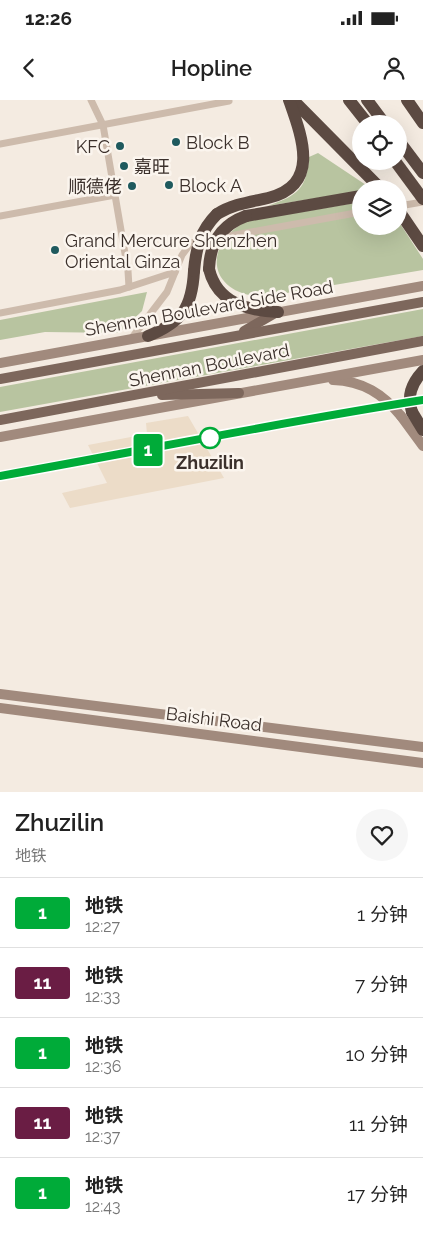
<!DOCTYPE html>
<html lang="zh">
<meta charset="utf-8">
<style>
body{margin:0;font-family:Raleway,"Noto Sans SC",sans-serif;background:#f6f6f6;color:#222;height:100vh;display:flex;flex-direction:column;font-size:19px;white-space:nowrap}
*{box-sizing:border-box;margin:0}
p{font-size:16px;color:#767676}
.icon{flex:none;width:28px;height:28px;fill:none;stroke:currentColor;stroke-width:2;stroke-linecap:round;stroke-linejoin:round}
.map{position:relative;height:692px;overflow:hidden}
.sheet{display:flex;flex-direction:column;background:#fff;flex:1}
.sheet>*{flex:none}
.badge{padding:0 10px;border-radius:4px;font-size:18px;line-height:32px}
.tools{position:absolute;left:352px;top:15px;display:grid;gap:10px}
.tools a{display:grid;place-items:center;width:55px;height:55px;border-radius:50%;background:#fff;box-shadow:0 5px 20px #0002;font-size:25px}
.map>.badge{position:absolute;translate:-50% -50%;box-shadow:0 0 0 2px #fff}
.round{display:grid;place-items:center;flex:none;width:52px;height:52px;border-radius:26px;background:#f6f6f6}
.headline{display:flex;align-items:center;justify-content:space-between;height:85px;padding:0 15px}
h1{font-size:24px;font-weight:600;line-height:38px}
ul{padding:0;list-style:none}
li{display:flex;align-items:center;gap:15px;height:70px;padding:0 15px;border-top:1px solid #e0e0e0}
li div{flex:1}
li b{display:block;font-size:19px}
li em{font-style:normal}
li .badge{min-width:55px;font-weight:700;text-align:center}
.status{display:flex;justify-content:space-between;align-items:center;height:35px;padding:0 25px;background:#fff;direction:ltr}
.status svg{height:14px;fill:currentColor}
header{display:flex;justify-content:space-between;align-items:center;height:65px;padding:0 15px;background:#fff;font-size:22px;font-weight:600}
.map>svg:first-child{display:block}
</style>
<div class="status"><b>12:26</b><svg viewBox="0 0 49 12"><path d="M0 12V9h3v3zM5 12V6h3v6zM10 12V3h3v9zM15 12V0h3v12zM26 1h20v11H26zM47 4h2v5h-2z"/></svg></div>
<header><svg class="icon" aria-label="back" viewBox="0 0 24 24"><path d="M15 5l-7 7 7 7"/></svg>Hopline<svg class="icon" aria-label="person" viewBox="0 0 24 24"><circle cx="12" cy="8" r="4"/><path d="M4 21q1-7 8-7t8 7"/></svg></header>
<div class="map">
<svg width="423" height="692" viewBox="0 0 423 692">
<rect width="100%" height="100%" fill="#f4ebe1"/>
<g fill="#b8c4a0">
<path d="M318,53L372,89H361V91L267,106C297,96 307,89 309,57Z"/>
<path d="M361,102V126H399V122L423,159V170L263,197C210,194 200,148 246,121Z"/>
<polygon points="147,192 142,211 119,233 45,232 0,240 0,220"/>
<polygon points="423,209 423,236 0,312 0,287"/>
</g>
<polygon fill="#ecdcc8" points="188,316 224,378 70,408 62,393 107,383 88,345 147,334 146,323"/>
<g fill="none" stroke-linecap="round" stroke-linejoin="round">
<g stroke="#cdbbac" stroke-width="7">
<polyline points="91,0 103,25 128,171 129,187"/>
<polyline points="0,44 229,1"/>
<polyline points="399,106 423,102"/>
<polyline points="0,116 115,95"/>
<polyline points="0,213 120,190 175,172"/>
<polyline points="131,239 167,192 182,155 191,143 361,112"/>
</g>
<g stroke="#a18a7d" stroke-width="10">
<polyline points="0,263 423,186"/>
<path d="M333,280C363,281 383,294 401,316"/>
<polyline points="0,337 423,260"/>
<polyline points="0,594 423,647"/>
<polyline points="0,608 423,663"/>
</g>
<g stroke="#7d675c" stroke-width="10">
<polyline points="244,231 277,212"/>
<polyline points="0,279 423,202"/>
<polyline points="162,295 239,293"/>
<polyline points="0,320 423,241"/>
</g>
<g stroke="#5c4a42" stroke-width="12">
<polyline points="293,0 381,89"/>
<polyline points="349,0 368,24"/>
<polyline points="367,0 385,24"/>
<polyline points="407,0 423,23"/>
<polyline points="399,41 423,73"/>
<polyline points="395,61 423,99"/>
<polyline points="399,111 423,146"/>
<path d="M217,114C233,104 250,102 268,98C321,85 302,37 289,0"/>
<polyline points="246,116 361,96"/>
<path d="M209,169C217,203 248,211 278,212"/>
<path d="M148,236C182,222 192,208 194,171"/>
<path d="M412,312C407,296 411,284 423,271"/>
</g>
<polyline stroke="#a18a7d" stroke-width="10" points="401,316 423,346"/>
<g stroke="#5c4a42" stroke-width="12">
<path d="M209,169C210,143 221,125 246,116"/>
<path d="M194,171C196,148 200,131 217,114"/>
<polyline points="412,312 423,330"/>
</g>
</g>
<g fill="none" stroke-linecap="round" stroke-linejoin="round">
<defs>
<path id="line" d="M0,376C141,351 281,322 423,300"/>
</defs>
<use href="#line" stroke="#fff" stroke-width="11"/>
<use href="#line" stroke="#00ab39" stroke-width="8"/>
</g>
<g fill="#1f5a5e" stroke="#fbf5ee" stroke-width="2">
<circle cx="176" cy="42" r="5"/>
<circle cx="120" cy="46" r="5"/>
<circle cx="124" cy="66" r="5"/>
<circle cx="169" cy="85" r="5"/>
<circle cx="132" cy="86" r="5"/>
<circle cx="55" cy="150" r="5"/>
</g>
<circle fill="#fff" stroke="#00ab39" stroke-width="2.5" cx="210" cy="338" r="10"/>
<g text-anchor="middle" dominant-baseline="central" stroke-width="5" stroke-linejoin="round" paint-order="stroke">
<g font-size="18" fill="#3b302b" stroke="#fbf5ee" text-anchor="start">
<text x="186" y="42">Block B</text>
<text x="110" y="46" text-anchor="end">KFC</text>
<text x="134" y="66">嘉旺</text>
<text x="179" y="85">Block A</text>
<text x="122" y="86" text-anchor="end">顺德佬</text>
<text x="65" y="140">Grand Mercure Shenzhen<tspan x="65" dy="21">Oriental Ginza</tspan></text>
</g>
<g font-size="18" fill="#3b302b" stroke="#fbf5ee">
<text transform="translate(209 208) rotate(-10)">Shennan Boulevard Side Road</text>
<text transform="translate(209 265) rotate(-11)">Shennan Boulevard</text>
<text transform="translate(214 619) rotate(7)">Baishi Road</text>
</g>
<g font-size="18" font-weight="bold" fill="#3b302b" stroke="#fbf5ee">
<text x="210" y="362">Zhuzilin</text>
</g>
</g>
</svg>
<div class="tools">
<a><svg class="icon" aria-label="locate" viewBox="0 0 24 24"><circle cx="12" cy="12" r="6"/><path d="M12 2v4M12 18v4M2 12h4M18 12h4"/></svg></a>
<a><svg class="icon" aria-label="layers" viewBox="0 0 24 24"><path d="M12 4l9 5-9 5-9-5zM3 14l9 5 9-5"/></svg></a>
</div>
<b class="badge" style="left:148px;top:350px;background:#00ab39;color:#fff">1</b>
</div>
<section class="sheet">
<div class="headline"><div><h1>Zhuzilin</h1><p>地铁</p></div><a class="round"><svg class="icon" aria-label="heart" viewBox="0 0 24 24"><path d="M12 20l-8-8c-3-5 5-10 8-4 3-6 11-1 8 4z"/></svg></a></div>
<ul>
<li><span class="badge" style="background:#00ab39;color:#fff">1</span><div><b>地铁</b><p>12:27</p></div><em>1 分钟</em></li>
<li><span class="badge" style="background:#6a1d44;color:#fff">11</span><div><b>地铁</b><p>12:33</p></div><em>7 分钟</em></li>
<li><span class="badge" style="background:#00ab39;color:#fff">1</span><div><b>地铁</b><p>12:36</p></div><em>10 分钟</em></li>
<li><span class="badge" style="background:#6a1d44;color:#fff">11</span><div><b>地铁</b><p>12:37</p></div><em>11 分钟</em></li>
<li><span class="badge" style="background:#00ab39;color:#fff">1</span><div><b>地铁</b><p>12:43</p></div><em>17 分钟</em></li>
</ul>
</section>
